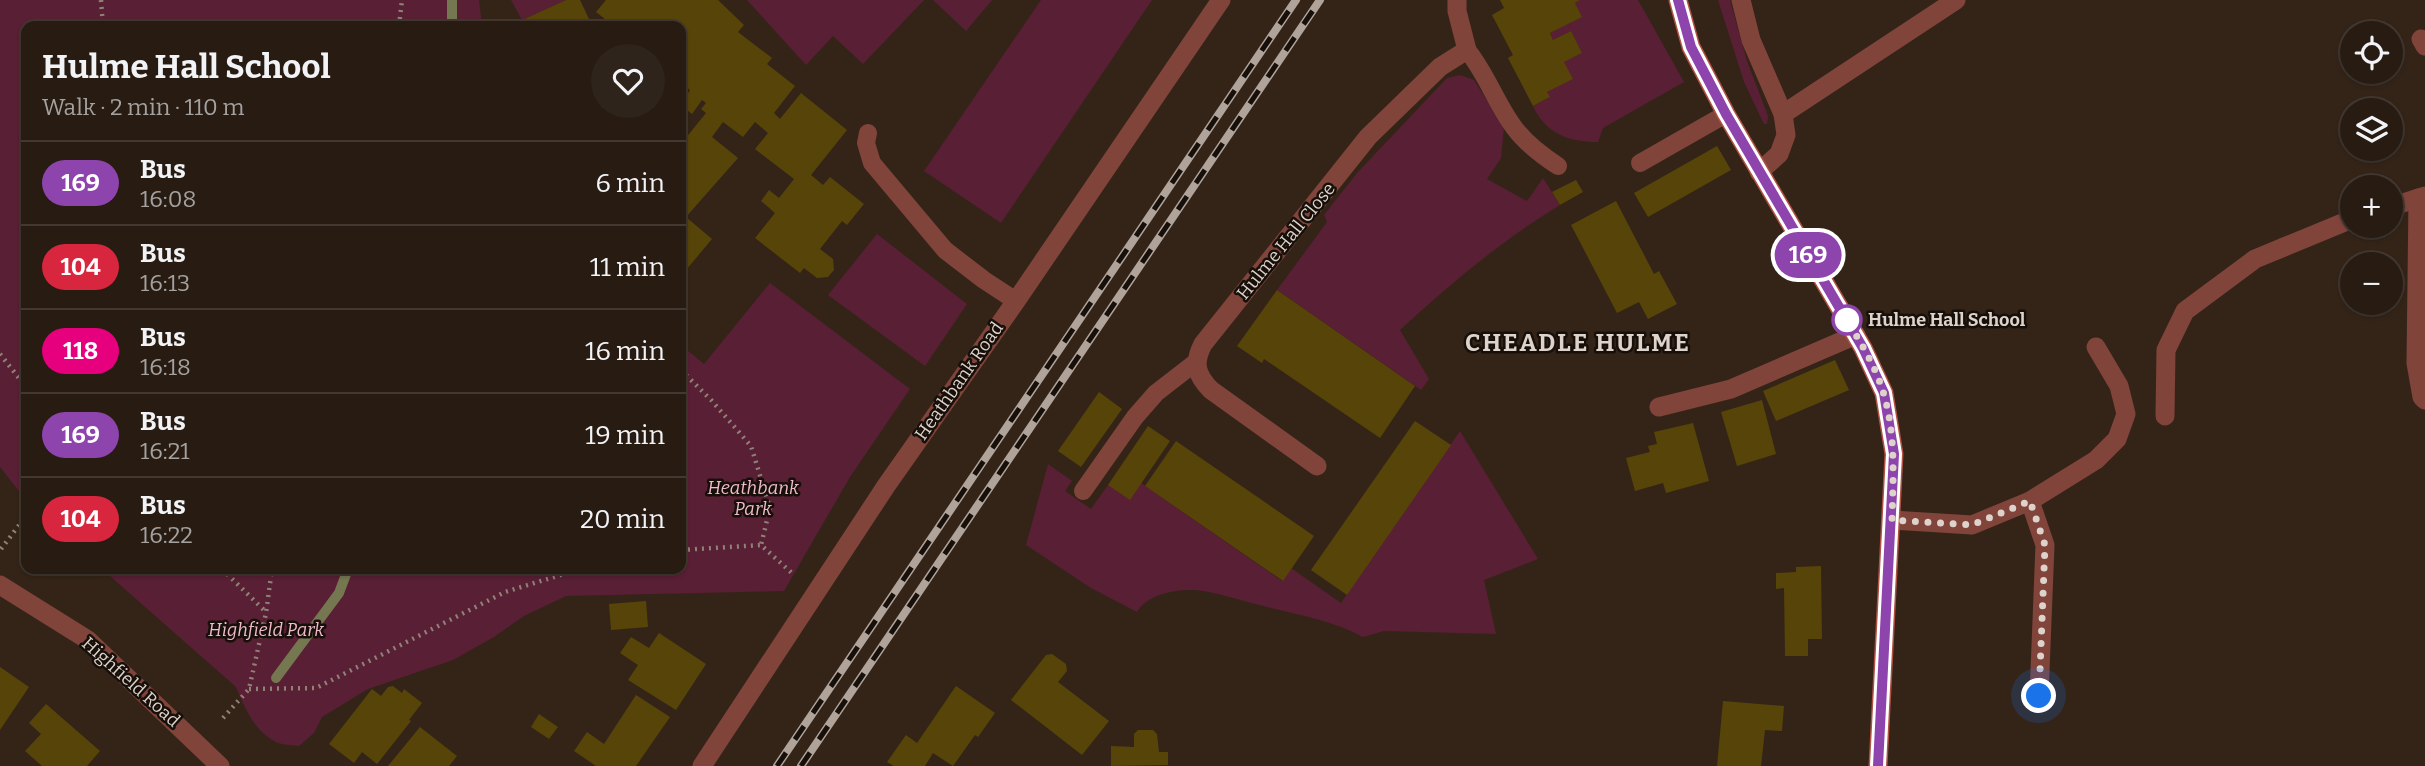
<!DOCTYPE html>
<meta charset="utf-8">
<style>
body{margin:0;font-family:Bitter,serif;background:#2f241b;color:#f1f3f6;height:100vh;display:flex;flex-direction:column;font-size:26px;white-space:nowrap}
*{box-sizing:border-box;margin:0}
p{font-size:23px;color:#a4a19f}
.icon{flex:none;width:38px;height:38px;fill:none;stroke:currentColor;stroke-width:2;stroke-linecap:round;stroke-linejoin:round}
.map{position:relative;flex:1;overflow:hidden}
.side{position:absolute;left:21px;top:21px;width:665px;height:553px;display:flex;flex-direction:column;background:#271b12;border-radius:14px;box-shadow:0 2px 5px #0004,0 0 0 2px #433932}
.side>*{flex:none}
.badge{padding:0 14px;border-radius:23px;font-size:24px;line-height:46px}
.tools{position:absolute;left:2340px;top:21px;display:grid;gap:14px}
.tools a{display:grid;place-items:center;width:63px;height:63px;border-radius:50%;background:#271b12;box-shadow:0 2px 5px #0004,0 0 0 2px #433932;font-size:35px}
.you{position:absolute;width:35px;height:35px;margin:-18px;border:5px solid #fff;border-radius:50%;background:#1a73e8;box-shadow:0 0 0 10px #1a73e833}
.map>.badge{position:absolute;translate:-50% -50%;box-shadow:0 0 0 4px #fff}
.round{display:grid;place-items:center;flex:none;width:74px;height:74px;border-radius:37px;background:#2f241b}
.summary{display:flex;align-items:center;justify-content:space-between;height:119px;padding:0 21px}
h1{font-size:33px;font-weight:700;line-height:52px}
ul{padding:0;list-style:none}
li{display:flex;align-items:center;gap:21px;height:84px;padding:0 21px;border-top:2px solid #433932}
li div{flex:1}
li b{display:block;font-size:26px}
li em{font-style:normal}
li .badge{min-width:77px;font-weight:700;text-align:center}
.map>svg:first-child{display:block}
</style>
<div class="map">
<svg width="2425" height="766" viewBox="0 0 2425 766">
<rect width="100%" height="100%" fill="#342418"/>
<g fill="#591f34">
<polygon points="0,0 479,0 482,26 26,26 26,500 0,467"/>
<polygon points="511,0 566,0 522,20"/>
<polygon points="747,0 924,0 863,64 833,36 806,65"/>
<polygon points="933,0 992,0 966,31"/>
<polygon points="1041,0 1152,0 1001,223 924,171"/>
<path d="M1577,0H1638L1684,82L1603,128L1598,142C1569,142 1546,134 1533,106L1549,98L1547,92L1572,79L1564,62L1582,53L1571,31L1553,40L1550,33L1581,17L1575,3Z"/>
<polygon points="1718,0 1730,0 1747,61 1768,116 1767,124 1764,124 1744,82"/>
<path d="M1460,75L1474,80L1504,127L1501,158L1487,179L1527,201L1543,178L1560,205C1502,240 1449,285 1400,330L1429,379L1421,390L1277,290L1327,222L1324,215L1357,173L1447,78Z"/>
<polygon points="877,234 967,304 925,366 828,295"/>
<path d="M770,283L910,389L850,477L784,591L566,596L524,616L494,637L453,660L368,689L322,717L314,733L299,746C292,745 282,745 276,742C254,731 245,708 236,687L102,569H681V345L704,364Z"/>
<path d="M1460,431L1538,559L1484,580L1496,634L1384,631L1363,637C1332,620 1294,614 1259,605C1239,600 1216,592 1195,590C1176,589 1147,594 1137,612L1091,588L1026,545L1048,464L1072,481L1065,491L1091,509L1108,485L1141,483L1282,581L1291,568L1341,603Z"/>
</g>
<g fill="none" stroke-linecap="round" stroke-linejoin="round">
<g stroke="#747750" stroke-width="10">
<polyline points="452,26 452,0"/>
<polyline points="276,678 339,593 348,569"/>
</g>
</g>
<g fill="#574408">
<polygon points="566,0 580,0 589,19 574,26 509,26"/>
<polygon points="606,0 718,0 744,25 738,32 772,58 767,64 795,86 774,113 780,119 801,93 847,130 811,175 823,185 830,177 864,204 847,225 842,221 820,249 833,259 834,270 828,277 817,278 804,268 800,273 755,238 775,213 761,201 769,190 779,198 794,179 755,149 768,133 755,122 743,137 723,122 712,137 738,158 686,217 712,239 681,276 681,144 706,113 701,109 706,103 702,100 692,114 681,105 690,90 681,83 681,26 614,26 596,12"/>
<polygon points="1500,0 1580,0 1575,3 1582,17 1550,33 1553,40 1571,31 1582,53 1564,62 1573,79 1547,92 1550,97 1533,106 1508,58 1513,55 1492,15 1504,8"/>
<polygon points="1717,146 1731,170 1648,217 1634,193"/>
<polygon points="1576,180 1583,192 1560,205 1552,192"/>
<polygon points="1616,201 1654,274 1659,271 1677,304 1648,319 1639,302 1617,313 1571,225"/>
<polygon points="1277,290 1415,386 1380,438 1264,359 1262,363 1237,346"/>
<polygon points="1835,360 1849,390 1776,421 1763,391"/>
<polygon points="1099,392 1122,409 1081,467 1058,451"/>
<polygon points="1762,400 1776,454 1737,466 1721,412"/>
<polygon points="1415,421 1451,445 1347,595 1311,570"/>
<polygon points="1693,423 1709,481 1666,493 1663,483 1635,491 1626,458 1650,452 1648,446 1657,444 1654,432"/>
<polygon points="1148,426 1170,441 1130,500 1108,485"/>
<polygon points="1176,441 1314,536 1283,581 1145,486"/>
<polygon points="1821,566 1822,639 1808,639 1808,656 1785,656 1784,588 1776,589 1776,573 1796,572 1796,567"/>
<polygon points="646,601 648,627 611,630 609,604"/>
<polygon points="659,633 706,664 676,710 628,680 638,665 620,653 631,637 649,648"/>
<polygon points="1052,654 1066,664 1067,671 1058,682 1109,721 1082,755 1011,700 1046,655"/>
<polygon points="0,667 29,687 0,730"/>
<polygon points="393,686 402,693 404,689 422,703 409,720 411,721 377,764 362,752 354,763 329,744 372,689 381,696 388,687"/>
<polygon points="956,686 995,713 978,737 975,735 953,766 933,753 925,766 894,766 887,762 906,735 917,743"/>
<polygon points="636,695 670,717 636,766 596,766 574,751 587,732 604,744"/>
<polygon points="1723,701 1784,706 1782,731 1765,730 1761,766 1717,766"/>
<polygon points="46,704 100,751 87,766 42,766 25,751 41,734 29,723"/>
<polygon points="539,714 558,727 549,739 531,727"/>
<polygon points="420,727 457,756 449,766 388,766"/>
<polygon points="1138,730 1153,730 1157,734 1159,752 1168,752 1168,765 1111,766 1111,746 1134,747 1134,734"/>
</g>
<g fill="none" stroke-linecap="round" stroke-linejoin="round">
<g stroke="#8f8278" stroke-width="4.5" stroke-dasharray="2 5" stroke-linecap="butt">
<polyline points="101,0 103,26"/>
<polyline points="399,26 402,0"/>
<polyline points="0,354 26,387"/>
<polyline points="681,370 712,401 751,446 770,508 761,545 794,575"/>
<polyline points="1,549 26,516"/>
<polyline points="681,550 761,545"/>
<polyline points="222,569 266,612"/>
<polyline points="249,689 316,688 505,592 580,569"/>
<polyline points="223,718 249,689 266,613 272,569"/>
</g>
<g stroke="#80443b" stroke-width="18">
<path d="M1467,50C1486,73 1495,101 1513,126C1525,143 1541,155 1558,166"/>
<polyline points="868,133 866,143 872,163 945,250 984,280 1016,301"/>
<polyline points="1640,163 1726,114"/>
<polyline points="1083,491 1135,417 1156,393 1196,362"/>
</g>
<g stroke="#80443b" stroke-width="19">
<polyline points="1741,0 1751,40 1783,114 1786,135 1779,154 1759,172"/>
<polyline points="2421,39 2425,46"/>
<polyline points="1783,114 1956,0"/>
<polyline points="2418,198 2416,363 2422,397 2425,400"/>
<polyline points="2390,207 2425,196"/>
<polyline points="1659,407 1731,389 1856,335"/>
<polyline points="2165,416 2166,350 2185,311 2255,259 2352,219"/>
<path d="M1317,466L1211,390C1196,375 1193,363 1203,344L1368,137L1440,67L1467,50L1457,11V0"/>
<polyline points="2030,501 2045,545 2039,696"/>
<polyline points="1892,520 1972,525 2030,501 2096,460 2117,439 2126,414 2119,386 2096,347"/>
</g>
<g stroke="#80443b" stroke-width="19">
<polyline points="0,585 88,640 220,766"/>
<polyline points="702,766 886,486 1016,301 1221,0"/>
</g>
<polyline stroke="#b05144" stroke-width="19" points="1678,0 1691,47 1726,114 1863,348 1884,393 1894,454 1878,766"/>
<defs>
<g id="rail">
<polyline points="777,766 1296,0"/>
<polyline points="801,766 1320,0"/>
</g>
</defs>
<use href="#rail" stroke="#b0a39a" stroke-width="8"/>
<use href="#rail" stroke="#160f0a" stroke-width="5" stroke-dasharray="16" stroke-linecap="butt"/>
</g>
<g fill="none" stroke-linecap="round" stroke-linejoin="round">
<defs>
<polyline id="line" points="1678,0 1691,47 1726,114 1863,348 1884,393 1894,454 1878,766"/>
</defs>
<use href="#line" stroke="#fff" stroke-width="16"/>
<use href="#line" stroke="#8e44ad" stroke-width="10"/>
<path stroke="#ded3cb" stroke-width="7" stroke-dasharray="0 12.6" d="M1847,320L1842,312C1857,337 1876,365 1884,395C1896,436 1893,478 1892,520L1972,525L2030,501L2045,545L2039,696"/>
</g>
<circle fill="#fff" stroke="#8e44ad" stroke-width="3.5" cx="1847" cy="320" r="14"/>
<g text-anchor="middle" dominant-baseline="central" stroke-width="5" stroke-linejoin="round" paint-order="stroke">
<g font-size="18" fill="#ded3cb" stroke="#160f0a">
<text transform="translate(1286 241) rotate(-51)">Hulme Hall Close</text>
<text transform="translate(959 381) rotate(-55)">Heathbank Road</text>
<text transform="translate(131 682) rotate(42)">Highfield Road</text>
</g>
<g font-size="18" font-weight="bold" fill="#ded3cb" stroke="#160f0a" text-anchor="start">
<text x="1868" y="320">Hulme Hall School</text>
</g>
<g font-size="18" font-style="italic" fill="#f0bbca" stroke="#160f0a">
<text x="753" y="488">Heathbank<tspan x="753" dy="21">Park</tspan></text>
<text x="266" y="630">Highfield Park</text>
</g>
<g font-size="24" font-weight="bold" letter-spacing="2" fill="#ded3cb" stroke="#160f0a">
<text x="1578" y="343">CHEADLE HULME</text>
</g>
</g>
</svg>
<div class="tools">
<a><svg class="icon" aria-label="locate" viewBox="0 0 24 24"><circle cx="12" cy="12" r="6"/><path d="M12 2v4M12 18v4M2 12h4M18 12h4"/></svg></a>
<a><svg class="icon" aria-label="layers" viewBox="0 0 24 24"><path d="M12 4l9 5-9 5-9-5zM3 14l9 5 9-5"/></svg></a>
<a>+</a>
<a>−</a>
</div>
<div class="you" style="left:2039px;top:696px"></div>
<b class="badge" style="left:1808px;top:255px;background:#8e44ad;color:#fff">169</b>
<section class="side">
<div class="summary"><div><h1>Hulme Hall School</h1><p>Walk · 2 min · 110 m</p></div><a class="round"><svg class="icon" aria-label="heart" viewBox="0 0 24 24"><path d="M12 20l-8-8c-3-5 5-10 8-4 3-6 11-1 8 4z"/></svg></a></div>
<ul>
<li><span class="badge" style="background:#8e44ad;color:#fff">169</span><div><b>Bus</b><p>16:08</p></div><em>6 min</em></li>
<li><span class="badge" style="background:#d7263d;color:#fff">104</span><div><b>Bus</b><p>16:13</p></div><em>11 min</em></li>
<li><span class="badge" style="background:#e6007e;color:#fff">118</span><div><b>Bus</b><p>16:18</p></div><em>16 min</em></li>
<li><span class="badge" style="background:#8e44ad;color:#fff">169</span><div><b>Bus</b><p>16:21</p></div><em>19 min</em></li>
<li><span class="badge" style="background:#d7263d;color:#fff">104</span><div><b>Bus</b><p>16:22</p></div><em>20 min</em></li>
</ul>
</section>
</div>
